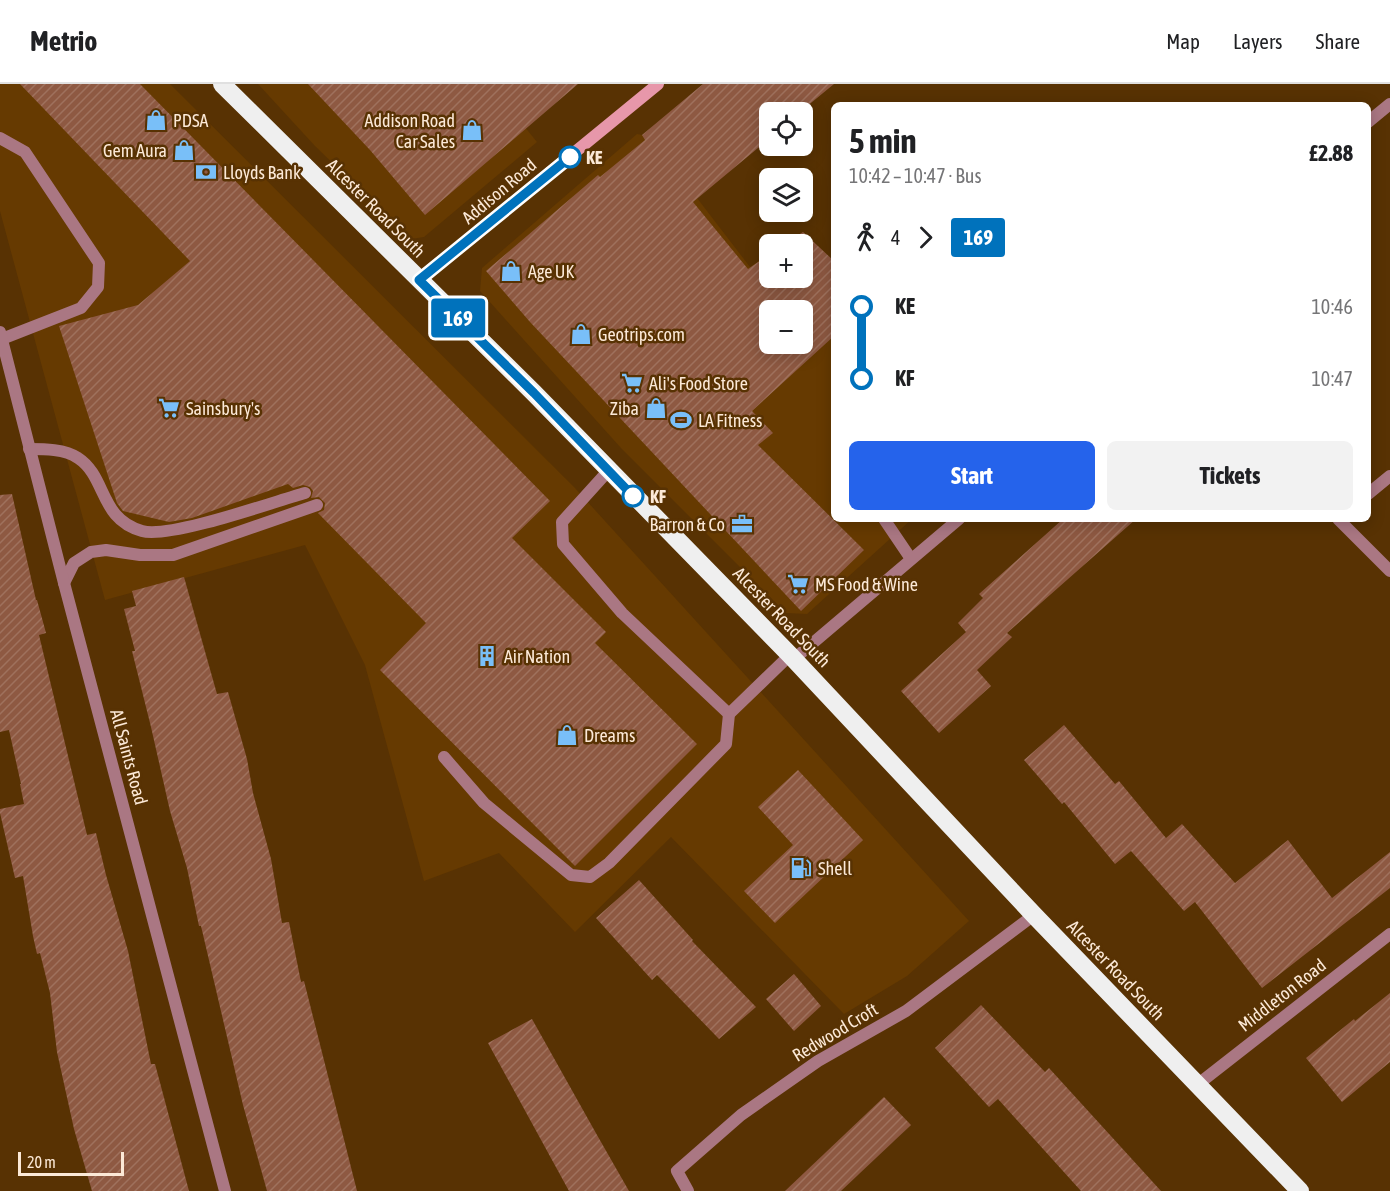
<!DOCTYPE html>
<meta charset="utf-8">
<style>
body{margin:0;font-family:"Asap Condensed",sans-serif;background:#f2f2f2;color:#202124;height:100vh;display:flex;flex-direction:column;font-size:22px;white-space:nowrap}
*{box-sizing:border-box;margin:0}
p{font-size:20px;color:#757577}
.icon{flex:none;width:33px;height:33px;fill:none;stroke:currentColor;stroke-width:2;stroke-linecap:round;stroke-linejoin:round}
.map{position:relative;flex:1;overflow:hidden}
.side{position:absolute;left:831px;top:18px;width:540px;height:420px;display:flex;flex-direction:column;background:#fff;border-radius:9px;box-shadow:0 3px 15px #0003}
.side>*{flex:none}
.badge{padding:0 12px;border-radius:4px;font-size:21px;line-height:39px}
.controls{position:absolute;left:759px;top:18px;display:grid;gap:12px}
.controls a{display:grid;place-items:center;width:54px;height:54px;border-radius:9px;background:#fff;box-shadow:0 3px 15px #0003;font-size:30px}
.scale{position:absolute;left:18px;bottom:15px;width:106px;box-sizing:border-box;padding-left:6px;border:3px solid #fce9d7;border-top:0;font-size:16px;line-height:21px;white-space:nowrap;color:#fce9d7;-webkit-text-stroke:4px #583203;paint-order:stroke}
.map>.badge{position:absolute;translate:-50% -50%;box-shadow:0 0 0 3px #fff}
.legs{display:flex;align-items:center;gap:9px;height:66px;padding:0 18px;font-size:20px}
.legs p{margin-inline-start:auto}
.summary{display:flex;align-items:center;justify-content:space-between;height:102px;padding:0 18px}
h1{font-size:33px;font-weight:700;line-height:45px}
.cta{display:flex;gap:12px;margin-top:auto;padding:12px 18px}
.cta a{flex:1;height:69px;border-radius:9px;background:#2563eb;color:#fff;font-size:24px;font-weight:700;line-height:69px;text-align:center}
.cta a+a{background:#f2f2f2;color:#202124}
ul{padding:0 18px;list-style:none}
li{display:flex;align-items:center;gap:21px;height:72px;font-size:22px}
li i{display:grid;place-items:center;width:9px;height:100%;margin:0 8px;background:currentColor}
li i::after{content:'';width:15px;height:15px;margin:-8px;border:4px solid;border-radius:50%;background:#fff}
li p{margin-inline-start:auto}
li:first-child i{background:linear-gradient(#0000 50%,currentColor 0)}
li:last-child i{background:linear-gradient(currentColor 50%,#0000 0)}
header{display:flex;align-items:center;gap:36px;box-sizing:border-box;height:84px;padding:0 30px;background:#fff;border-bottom:2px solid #e0e0e0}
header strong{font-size:28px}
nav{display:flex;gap:33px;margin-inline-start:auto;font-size:21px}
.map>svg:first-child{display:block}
</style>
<header>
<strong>Metrio</strong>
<nav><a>Map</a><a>Layers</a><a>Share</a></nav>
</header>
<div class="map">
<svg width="1390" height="1107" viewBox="0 0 1390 1107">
<defs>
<pattern id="building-hatch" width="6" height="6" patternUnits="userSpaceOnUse" patternTransform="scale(1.5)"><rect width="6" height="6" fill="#8e5942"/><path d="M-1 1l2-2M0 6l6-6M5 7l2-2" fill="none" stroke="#9f715d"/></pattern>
</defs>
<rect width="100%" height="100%" fill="#583203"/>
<g fill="#663a01" fill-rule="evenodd">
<polygon points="0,0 170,0 574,403 969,837 907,892 844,930 671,753 575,848 499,769 424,797 365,581 305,461 105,516 0,127"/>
<polygon points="258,0 490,0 537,58 424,153 411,155 315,62"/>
<path d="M637,50L642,51L697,114L750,183L769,170L770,194H802V160H784L803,148L834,178V435H912L807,530L786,529L621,364L480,207L482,184ZM770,226H802V260H770Z"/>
</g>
<g fill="url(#building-hatch)" fill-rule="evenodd">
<polygon points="20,0 140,0 550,417 512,454 606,548 595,559 697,660 575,782 380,586 426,539 318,429 324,426 325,419 319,413 311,414 313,407 310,403 303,401 293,404 288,400 192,434 169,438 123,427 117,419 59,242 138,221 190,177"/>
<polygon points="308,0 578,0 425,131 370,66"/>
<path d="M703,0H834L800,28H770V54L693,118L748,185L770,170V194H802V160H784L803,148L834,177V252L752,327L773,349L758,361L864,466L801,527L530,238L486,187L598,91L600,93L645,56L642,51ZM770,226H802V260H770Z"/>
<polygon points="12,410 36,516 37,516 46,549 39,551 87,751 96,749 106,791 128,867 151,980 155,980 189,1107 92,1107 74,1045 57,968 50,909 40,869 37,870 33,852 23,792 15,794 0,729 0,725 24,720 20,700 21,700 9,646 0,648 0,411"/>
<polygon points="1063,435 1136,435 1007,549 1012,553 977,586 991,602 939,649 901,607 966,548 958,539 983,514 979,510"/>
<polygon points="184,493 217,610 228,608 247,675 253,709 271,775 282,839 289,838 301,898 304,897 357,1107 267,1107 243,1021 201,842 199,842 187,784 170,727 151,643 132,567 135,567 124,525 136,522 132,507"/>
<polygon points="1064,641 1115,700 1119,697 1166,754 1182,740 1235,799 1288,756 1332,814 1390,768 1390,804 1262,904 1195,818 1184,827 1131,767 1115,780 1064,718 1062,720 1024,676"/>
<polygon points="798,686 863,756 775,839 744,807 793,761 758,723"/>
<polygon points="639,796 693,856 692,857 756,923 719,955 657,891 652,896 596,834"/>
<polygon points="794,890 821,922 794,947 766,915"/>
<polygon points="1390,909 1390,978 1342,1018 1306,974 1354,935 1355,937"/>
<polygon points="981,921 1045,988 1049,984 1161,1107 1081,1107 998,1015 989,1023 935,964"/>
<polygon points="532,935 597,1051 629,1107 569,1107 488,959"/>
<polygon points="884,1013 911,1041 841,1107 785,1107"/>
</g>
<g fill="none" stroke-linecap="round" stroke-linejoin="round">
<g stroke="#aa7783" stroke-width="12">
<polyline points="0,54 25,68 99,179 98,203 81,224 2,255"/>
<path d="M29,365C44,365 65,365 78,374C107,393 99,435 142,447C169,455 273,418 305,409"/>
<polyline points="609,386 562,438 563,460 622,529 729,630 790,571"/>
<polyline points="884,435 911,475"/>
<polyline points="64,499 74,479 91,468 106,466 140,471 173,471 317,421"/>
<polyline points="444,673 484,719 571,791 590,793 609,779 726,660 729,630"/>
</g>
<g stroke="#aa7783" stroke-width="12">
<polyline points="1368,38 1390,20"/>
<polyline points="0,248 64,499 225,1107"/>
<polyline points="1368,410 1390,392"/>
<polyline points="1338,435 1390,487"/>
<polyline points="794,575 959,435"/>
<polyline points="1197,1001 1390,850"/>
<polyline points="688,1107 677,1087 741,1031 818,977 906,927 1034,831"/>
</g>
<polyline stroke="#e797aa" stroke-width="12" points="419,196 658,0"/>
<polyline stroke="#efefef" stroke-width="18" points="222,0 534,309 790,571 1034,831 1300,1107"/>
</g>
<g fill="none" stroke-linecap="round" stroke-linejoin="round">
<defs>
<polyline id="line-1" points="570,73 419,196 534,309 633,412"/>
</defs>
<use href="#line-1" stroke="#fff" stroke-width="14"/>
<use href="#line-1" stroke="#0072bc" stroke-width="9"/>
</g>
<defs>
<symbol id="shop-bare" viewBox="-9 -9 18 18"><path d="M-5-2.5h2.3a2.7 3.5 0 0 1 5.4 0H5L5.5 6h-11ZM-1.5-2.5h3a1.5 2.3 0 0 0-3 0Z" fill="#79bff8" stroke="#583203" stroke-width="2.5" paint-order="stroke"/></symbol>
<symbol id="bank-bare" viewBox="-9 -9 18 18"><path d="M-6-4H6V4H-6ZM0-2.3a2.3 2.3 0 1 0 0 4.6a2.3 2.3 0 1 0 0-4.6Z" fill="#79bff8" stroke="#583203" stroke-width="2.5" paint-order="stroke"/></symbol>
<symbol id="supermarket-bare" viewBox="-9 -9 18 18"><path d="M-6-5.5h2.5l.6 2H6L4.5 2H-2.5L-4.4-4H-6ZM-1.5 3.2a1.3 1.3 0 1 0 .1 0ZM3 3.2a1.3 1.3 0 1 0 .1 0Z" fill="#79bff8" stroke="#583203" stroke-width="2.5" paint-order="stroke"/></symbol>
<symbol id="stadium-bare" viewBox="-9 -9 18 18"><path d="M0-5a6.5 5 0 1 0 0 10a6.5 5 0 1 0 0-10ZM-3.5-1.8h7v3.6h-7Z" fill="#79bff8" stroke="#583203" stroke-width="2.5" paint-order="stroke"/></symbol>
<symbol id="office-bare" viewBox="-9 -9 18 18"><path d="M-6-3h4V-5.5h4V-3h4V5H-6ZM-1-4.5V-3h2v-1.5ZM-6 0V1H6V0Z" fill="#79bff8" stroke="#583203" stroke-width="2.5" paint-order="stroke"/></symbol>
<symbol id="building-bare" viewBox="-9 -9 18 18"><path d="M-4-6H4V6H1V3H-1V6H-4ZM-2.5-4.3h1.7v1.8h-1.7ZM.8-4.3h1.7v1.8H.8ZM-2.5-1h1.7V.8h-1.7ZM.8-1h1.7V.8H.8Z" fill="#79bff8" stroke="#583203" stroke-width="2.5" paint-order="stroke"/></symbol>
<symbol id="fuel-bare" viewBox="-9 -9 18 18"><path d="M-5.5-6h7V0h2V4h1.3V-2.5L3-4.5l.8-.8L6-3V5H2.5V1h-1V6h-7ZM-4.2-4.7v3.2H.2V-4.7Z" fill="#79bff8" stroke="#583203" stroke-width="2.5" paint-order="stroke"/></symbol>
</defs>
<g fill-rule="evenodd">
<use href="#shop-bare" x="141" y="21" width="30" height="30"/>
<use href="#shop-bare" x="457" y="31" width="30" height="30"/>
<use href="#shop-bare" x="169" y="51" width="30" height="30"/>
<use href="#bank-bare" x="191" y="73" width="30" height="30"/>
<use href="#shop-bare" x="496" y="172" width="30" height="30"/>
<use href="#shop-bare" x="566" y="235" width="30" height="30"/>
<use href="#supermarket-bare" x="617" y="284" width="30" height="30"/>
<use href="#supermarket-bare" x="154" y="309" width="30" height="30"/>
<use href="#shop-bare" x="641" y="309" width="30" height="30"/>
<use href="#stadium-bare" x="666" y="321" width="30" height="30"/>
<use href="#office-bare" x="727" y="425" width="30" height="30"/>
<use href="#supermarket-bare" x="783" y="485" width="30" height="30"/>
<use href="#building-bare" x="472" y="557" width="30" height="30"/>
<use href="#shop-bare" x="552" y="636" width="30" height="30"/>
<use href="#fuel-bare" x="786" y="769" width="30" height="30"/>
</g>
<g fill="#fff" stroke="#0072bc" stroke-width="3">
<circle cx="570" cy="73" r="10"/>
<circle cx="633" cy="412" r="10"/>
</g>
<g text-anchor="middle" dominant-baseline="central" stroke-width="5" stroke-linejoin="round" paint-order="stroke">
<g font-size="18" fill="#fce9d7" stroke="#583203" text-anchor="start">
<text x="173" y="36">PDSA</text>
<text x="455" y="36" text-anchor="end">Addison Road<tspan x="455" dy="21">Car Sales</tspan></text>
<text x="167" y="66" text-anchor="end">Gem Aura</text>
<text x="223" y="88">Lloyds Bank</text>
<text x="528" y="187">Age UK</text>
<text x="598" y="250">Geotrips.com</text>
<text x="649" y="299">Ali's Food Store</text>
<text x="186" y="324">Sainsbury's</text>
<text x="639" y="324" text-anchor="end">Ziba</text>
<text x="698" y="336">LA Fitness</text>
<text x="725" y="440" text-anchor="end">Barron &amp; Co</text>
<text x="815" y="500">MS Food &amp; Wine</text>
<text x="504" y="572">Air Nation</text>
<text x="584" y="651">Dreams</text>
<text x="818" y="784">Shell</text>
</g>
<g font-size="18" font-weight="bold" fill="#fce9d7" stroke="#583203" text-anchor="start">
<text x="586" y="73">KE</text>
<text x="650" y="412">KF</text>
</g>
<g font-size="18" fill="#fce9d7" stroke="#583203">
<text transform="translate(499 107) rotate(-40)">Addison Road</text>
<text transform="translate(376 124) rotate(45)">Alcester Road South</text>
<text transform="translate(782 533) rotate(46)">Alcester Road South</text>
<text transform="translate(129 673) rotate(75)">All Saints Road</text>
<text transform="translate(1116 886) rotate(46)">Alcester Road South</text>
<text transform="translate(1282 911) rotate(-38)">Middleton Road</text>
<text transform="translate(835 948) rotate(-31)">Redwood Croft</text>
</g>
</g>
</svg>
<div class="controls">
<a><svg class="icon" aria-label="locate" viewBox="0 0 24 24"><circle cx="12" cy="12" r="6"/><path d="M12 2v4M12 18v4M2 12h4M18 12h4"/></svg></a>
<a><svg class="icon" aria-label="layers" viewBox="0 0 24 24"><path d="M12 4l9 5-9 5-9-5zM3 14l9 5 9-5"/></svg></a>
<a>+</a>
<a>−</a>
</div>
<div class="scale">20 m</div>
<b class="badge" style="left:458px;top:234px;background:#0072bc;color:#fff">169</b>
<section class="side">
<div class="summary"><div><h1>5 min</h1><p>10:42 – 10:47 · Bus</p></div><b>£2.88</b></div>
<div class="legs"><svg class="icon" aria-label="walk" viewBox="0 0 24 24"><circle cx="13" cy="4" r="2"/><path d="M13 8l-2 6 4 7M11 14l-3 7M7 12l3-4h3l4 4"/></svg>4<svg class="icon" aria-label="forward" viewBox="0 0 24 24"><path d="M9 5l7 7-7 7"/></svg><b class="badge" style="background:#0072bc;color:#fff">169</b></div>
<ul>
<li><i style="color:#0072bc"></i><b>KE</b><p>10:46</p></li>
<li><i style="color:#0072bc"></i><b>KF</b><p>10:47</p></li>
</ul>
<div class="cta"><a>Start</a><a>Tickets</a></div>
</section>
</div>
